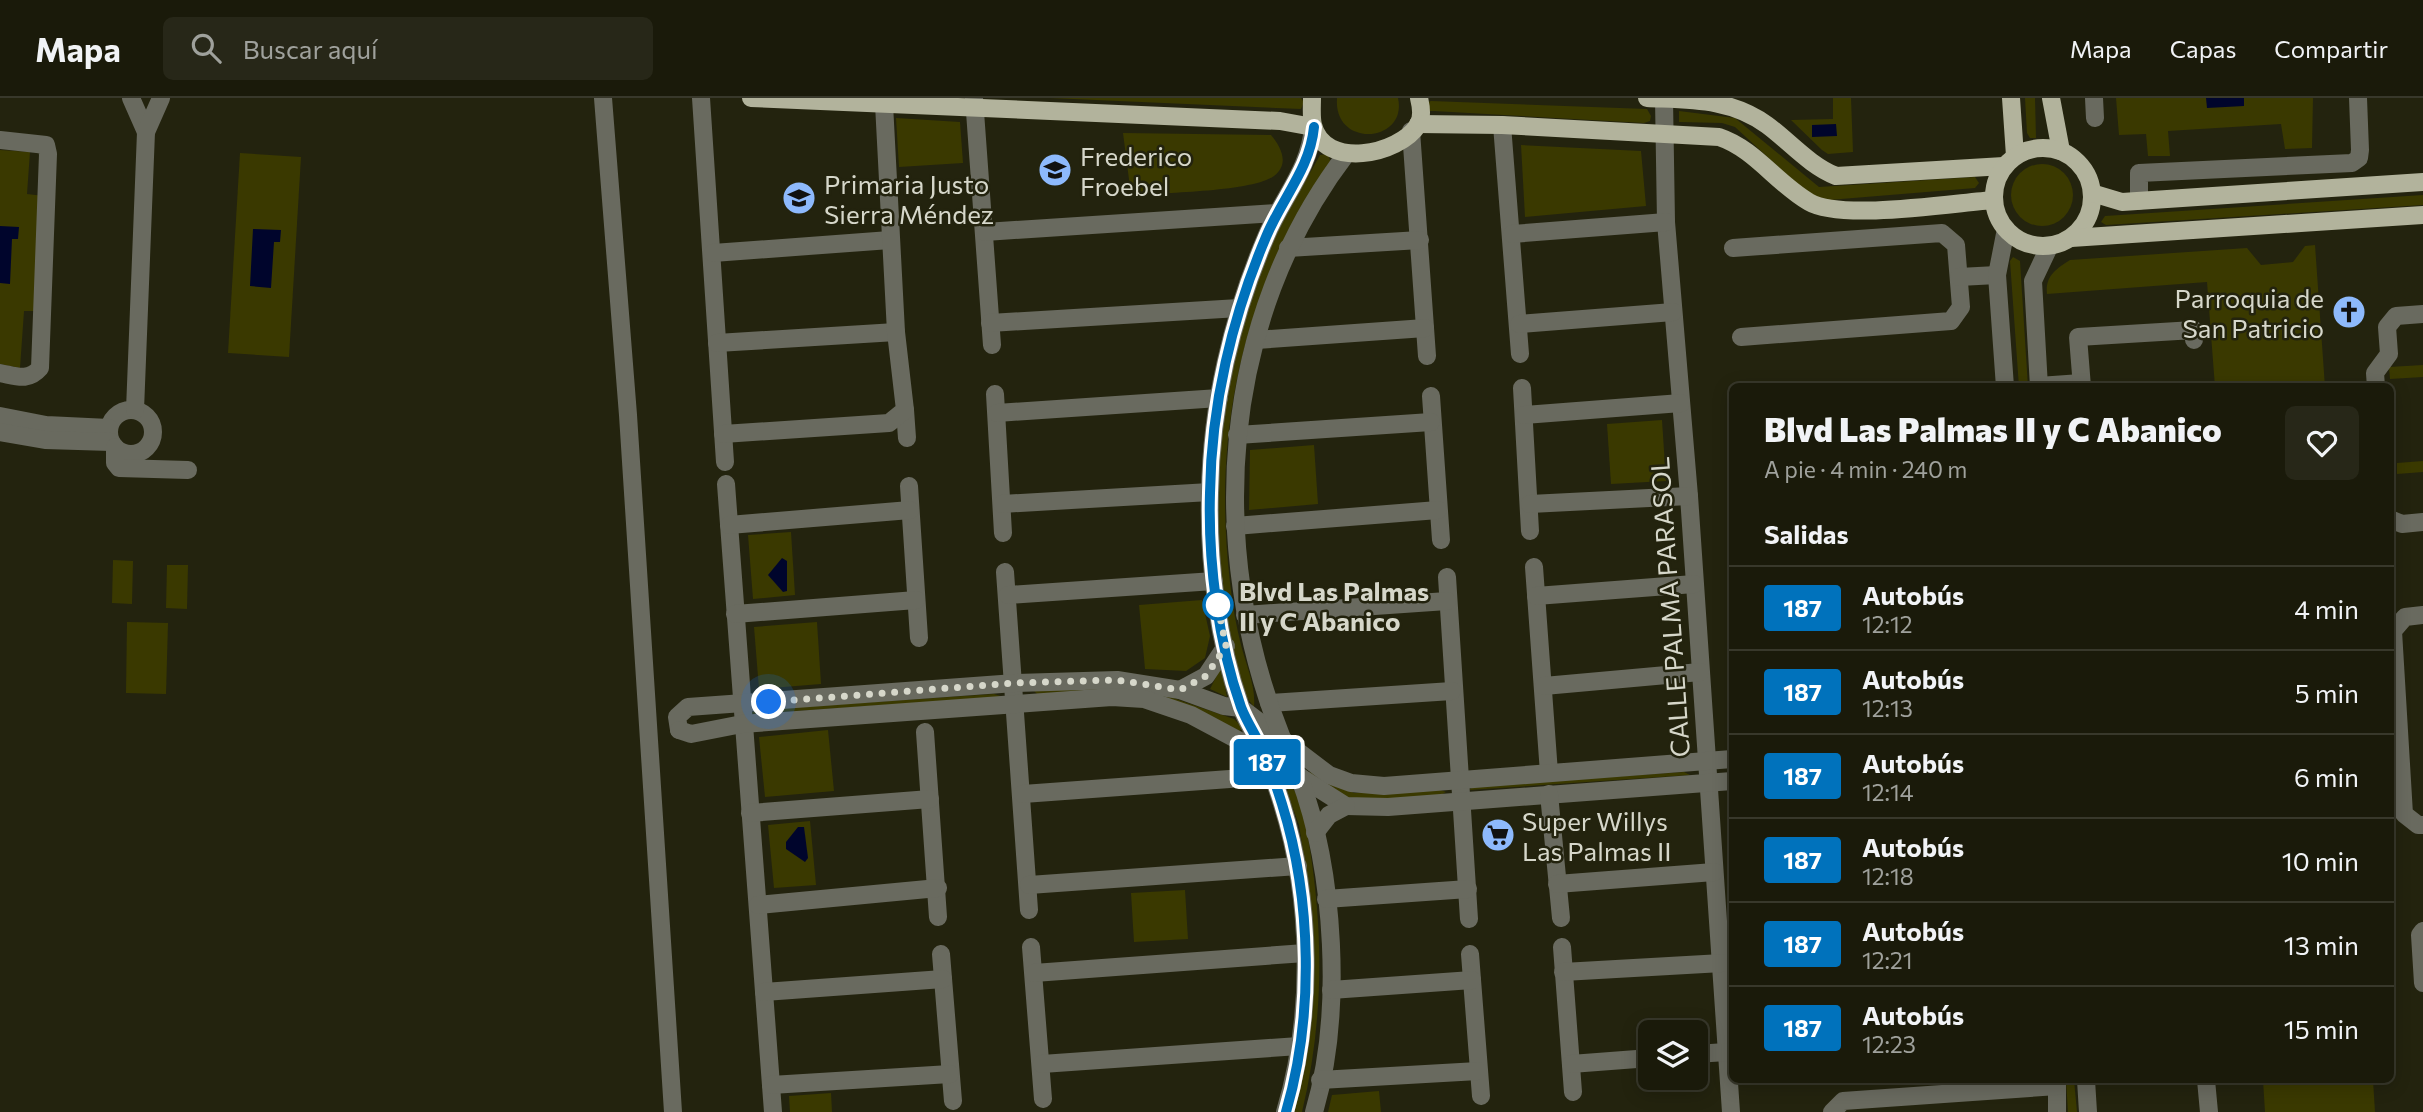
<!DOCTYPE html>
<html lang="es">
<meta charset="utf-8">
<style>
body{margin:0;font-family:Commissioner,sans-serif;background:#272718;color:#f1f3f6;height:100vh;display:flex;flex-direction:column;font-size:26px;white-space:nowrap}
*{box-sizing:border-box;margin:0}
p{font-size:23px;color:#9fa19c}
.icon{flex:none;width:38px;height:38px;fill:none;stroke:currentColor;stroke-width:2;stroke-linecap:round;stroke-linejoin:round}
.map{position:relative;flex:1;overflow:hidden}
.side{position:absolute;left:1729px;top:285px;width:665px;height:700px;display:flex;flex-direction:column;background:#1a1a0a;border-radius:10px;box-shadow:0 4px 18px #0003,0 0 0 2px #38382b}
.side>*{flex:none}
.badge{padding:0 14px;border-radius:5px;font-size:24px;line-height:46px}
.buttons{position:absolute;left:1638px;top:922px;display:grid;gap:14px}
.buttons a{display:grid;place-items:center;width:70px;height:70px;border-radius:10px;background:#1a1a0a;box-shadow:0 4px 18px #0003,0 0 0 2px #38382b;font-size:35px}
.you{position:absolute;width:35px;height:35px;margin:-18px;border:5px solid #fff;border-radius:50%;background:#1a73e8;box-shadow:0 0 0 10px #1a73e833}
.map>.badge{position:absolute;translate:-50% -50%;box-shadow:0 0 0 4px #fff}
h2{padding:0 35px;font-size:26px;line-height:63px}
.round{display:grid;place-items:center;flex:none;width:74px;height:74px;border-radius:10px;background:#272718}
.headline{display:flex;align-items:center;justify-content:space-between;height:119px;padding:0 35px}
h1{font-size:33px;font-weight:800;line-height:52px}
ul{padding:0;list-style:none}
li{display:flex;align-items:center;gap:21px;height:84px;padding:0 35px;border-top:2px solid #38382b}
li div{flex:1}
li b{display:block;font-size:26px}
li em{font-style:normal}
li .badge{min-width:77px;font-weight:700;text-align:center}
header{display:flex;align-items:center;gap:42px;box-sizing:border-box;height:98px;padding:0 35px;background:#1a1a0a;border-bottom:2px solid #38382b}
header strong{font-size:33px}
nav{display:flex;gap:38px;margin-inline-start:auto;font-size:24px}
.search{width:490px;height:63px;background:#272718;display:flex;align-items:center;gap:18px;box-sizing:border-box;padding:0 24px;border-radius:10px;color:#9fa19c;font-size:26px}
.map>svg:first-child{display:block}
</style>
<header>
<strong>Mapa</strong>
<div class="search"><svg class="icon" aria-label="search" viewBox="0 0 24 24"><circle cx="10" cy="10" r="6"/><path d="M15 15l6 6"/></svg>Buscar aquí</div>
<nav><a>Mapa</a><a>Capas</a><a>Compartir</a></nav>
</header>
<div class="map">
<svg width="2423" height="1014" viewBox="0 0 2423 1014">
<rect width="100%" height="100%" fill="#23230e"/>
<g fill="#3a3900">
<polygon points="1050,0 1301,0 1304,4 1301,11"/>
<path d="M1337,0H1398C1408,45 1333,51 1337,0Z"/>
<polygon points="1833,0 1851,0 1853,54 1828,56 1822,52 1791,22 1833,21"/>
<polygon points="2025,0 2035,0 2036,40 2030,40 2027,35"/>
<polygon points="2116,0 2313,0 2312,50 2285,51 2281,26 2168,33 2170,58 2148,58 2146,36 2119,37"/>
<polygon points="1431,3 1647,11 1651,18 1650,23 1644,25 1434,13 1429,13 1428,4"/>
<polygon points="1679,13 1735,20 1819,89 1975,79 1979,85 1975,90 1829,102 1812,98 1800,89 1735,29 1722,25 1679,24"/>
<polygon points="896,20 960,24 963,65 899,69"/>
<path d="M1123,35L1271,37C1281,49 1290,66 1274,78C1253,94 1160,95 1131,97Z"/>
<polygon points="1521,47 1641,53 1646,108 1525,119"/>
<polygon points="0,52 30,54 27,96 44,98 37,213 24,213 20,270 0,266"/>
<polygon points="240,55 301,59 289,259 228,255"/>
<path d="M1328,56L1331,65C1243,190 1212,333 1230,484C1232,505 1236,527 1241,547C1246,567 1256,588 1254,609L1245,597C1236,561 1226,525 1221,488C1206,381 1225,244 1272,146C1286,115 1304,86 1320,57Z"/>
<circle cx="2042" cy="97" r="31"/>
<polygon points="2423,97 2423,107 2106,127 2101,124 2105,118"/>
<path d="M2315,147L2325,289H2215L2207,184L2047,196C2045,178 2056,171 2070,162L2247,150L2261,167L2293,164L2305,148Z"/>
<polygon points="2013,159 2020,163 2028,289 2019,289 2010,163"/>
<polygon points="2423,267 2423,279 2390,281 2389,269"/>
<polygon points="1662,322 1666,383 1611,386 1607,326"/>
<polygon points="1314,347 1318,406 1249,412 1250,352"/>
<polygon points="2423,363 2423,374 2397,376 2397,365"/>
<polygon points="791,434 795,497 753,501 748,437"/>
<polygon points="113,462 133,463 132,506 112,505"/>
<polygon points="167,467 188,467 187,511 166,510"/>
<polygon points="1202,502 1210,538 1205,560 1186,573 1145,571 1139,507"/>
<polygon points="127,524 168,525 166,596 126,595"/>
<polygon points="817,524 821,586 759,591 754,529"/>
<polygon points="1221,569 1227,599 1210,591"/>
<polygon points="1113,588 1147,591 1234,621 1242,629 1240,633 1189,611 1038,597 1034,593"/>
<polygon points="994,596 1004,599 750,616 756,612"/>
<polygon points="828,632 834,693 765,699 759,639"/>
<polygon points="1312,674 1354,695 1437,691 1446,694 1439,698 1353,703 1304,676"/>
<polygon points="1684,674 1690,677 1469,692 1474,688"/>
<path d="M1289,686C1304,701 1307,731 1310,752C1324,840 1323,926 1302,1014H1294L1314,856L1308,784L1299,727L1287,694Z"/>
<polygon points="810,723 816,787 774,790 768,727"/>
<polygon points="1185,792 1188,841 1134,844 1131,795"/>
<polygon points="2066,982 2074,982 2077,1014 2068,1014"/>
<polygon points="2263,982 2373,982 2375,1014 2265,1014"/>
<polygon points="1379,993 1381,1014 1328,1014 1332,997"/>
<polygon points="831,995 832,1014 790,1014 789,998"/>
</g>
<g fill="#00052c">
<polygon points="2206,0 2244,0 2244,8 2207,10"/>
<polygon points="1836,26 1837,38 1812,39 1812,27"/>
<polygon points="0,128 19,129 18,141 12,141 10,186 0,185"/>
<polygon points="253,131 281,132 280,144 274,144 271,190 250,188"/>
<polygon points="782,460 787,463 787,493 783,494 768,477"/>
<polygon points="798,729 804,729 808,760 805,764 786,751 786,744"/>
</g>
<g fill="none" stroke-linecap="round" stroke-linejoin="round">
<g stroke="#696a5f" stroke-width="18">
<polyline points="131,0 146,34"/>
<polyline points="603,0 628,317 673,1014"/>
<polyline points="701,0 725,364"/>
<polyline points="974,0 992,247"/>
<polyline points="2094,0 2095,20"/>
<polyline points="1664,1 1666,124 1689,398 1731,1014"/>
<polyline points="1502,27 1520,256"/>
<polyline points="1411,33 1427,258"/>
<path d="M0,42L46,47L48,56L40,270C28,284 16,278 0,275"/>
<polyline points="2139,103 2139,75 2352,65 2359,60 2360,52 2358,0"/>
<polyline points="985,134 1277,115"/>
<polyline points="1512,136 1666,124"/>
<polyline points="1288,150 1420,142"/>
<polyline points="1733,150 1942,135 1956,147 1961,209 1951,223 1741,239"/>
<polyline points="713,155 890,142"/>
<polyline points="1959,179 1997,177"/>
<polyline points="990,225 1239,210"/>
<polyline points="1519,226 1673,214"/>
<polyline points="1256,242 1425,230"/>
<polyline points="717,245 896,234"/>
<polyline points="2039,288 2081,285"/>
<polyline points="2005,289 1997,177 2006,131"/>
<polyline points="2039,289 2033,183 2049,149"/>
<polyline points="2082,289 2078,239 2194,232 2194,242"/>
<polyline points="2376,289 2375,275 2389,256 2387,229 2396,218 2423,216"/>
<polyline points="1522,290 1530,433"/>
<polyline points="995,296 1003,435"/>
<polyline points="1431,298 1441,442"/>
<circle cx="131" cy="334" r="22"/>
<polyline points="135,312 146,34 161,0"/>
<polyline points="905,312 907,340"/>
<polyline points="997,315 1219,300"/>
<polyline points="1524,317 1681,305"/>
<polyline points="0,318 46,327 109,330"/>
<polyline points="0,334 45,342 111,344"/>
<polyline points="723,336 889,325 905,312 896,234 884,6"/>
<polyline points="1237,337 1431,324"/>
<polyline points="115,349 115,365 119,370 188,372"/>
<polyline points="726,386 773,1014"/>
<polyline points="909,388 919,540"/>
<polyline points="1002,406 1210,394"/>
<polyline points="1530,406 1689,398"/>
<polyline points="2390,421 2402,426 2423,424"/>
<polyline points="729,427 910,412"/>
<polyline points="1235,428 1438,412"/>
<polyline points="1534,469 1549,675"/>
<polyline points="1005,474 1029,812"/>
<polyline points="1447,479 1469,821"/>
<polyline points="1008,497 1214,483"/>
<polyline points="1536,498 1694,486"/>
<polyline points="735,516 916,502"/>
<polyline points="1245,517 1447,503"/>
<polyline points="2423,517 2405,519 2393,533 2404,716 2418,727 2423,727"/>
<polyline points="1544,588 1700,574"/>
<polyline points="1180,592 1206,578 1226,548"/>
<polyline points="1269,605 1452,593"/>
<polyline points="679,632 677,619 688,609 1015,585 1117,582 1180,592 1224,608 1241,610 1329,677 1351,685 1384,688 1732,661"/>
<polyline points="679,632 691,636 742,626 1112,599 1144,601 1191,617 1264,656 1346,708 1388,709 1732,683"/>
<polyline points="925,634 938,819"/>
<path d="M1282,640C1205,449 1220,221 1347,55"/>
<path d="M1299,678C1335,774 1343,916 1314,1014"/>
<polyline points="1023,696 1271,678"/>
<polyline points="1549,696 1561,820"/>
<polyline points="750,715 930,701"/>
<polyline points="1315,735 1329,717 1346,708"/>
<polyline points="1557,786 1714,774"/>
<polyline points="1029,787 1298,768"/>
<polyline points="1326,801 1468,791"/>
<polyline points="758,807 938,790"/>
<polyline points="2423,833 2420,837 2423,885"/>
<polyline points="1031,849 1043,1001"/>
<polyline points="1562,849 1573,994"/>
<polyline points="941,856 953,1003"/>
<polyline points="1470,856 1481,998"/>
<polyline points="1563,874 1722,865"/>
<polyline points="1034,875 1305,855"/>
<polyline points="1331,892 1472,882"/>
<polyline points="764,894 943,881"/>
<polyline points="1696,956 1726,954"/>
<polyline points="1042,966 1299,948"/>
<polyline points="1571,966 1650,960"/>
<polyline points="1320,982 1478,973"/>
<polyline points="2057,982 2057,1014"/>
<polyline points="2086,982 2088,1014"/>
<polyline points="2206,982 2209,1014"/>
<polyline points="771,987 950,976"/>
<path d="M1285,1014C1314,917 1312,802 1282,706C1277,690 1271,672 1264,656C1258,640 1247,626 1241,609C1218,544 1208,464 1210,395C1211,308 1232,219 1266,139C1282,100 1310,71 1313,29"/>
<polyline points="1832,1014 1843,1003 2057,988"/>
</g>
<g stroke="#b2b39c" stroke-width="18">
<polyline points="751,0 1280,23 1313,29"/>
<path d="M1312,0C1312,9 1311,19 1313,27C1324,72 1399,57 1418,27C1423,19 1421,8 1419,0"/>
<path d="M1647,0C1690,2 1730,0 1767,27C1789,43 1810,68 1836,78L2004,68"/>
<polyline points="2011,0 2015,58"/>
<polyline points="2051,0 2061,53"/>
<path d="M1418,26L1502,27L1719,39C1755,51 1776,85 1809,104C1841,123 1953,105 1994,102"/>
<circle cx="2043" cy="99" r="49"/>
<polyline points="2092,95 2122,104 2423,84"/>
<polyline points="2071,140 2423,117"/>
</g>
</g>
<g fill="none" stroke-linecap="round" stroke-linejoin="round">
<defs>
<path id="line" d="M1286,1014C1314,918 1312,802 1282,706C1277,690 1271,672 1264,656C1258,640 1247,625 1241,609C1218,544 1208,464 1210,395C1211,308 1232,219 1266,139C1282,100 1310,71 1314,29"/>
</defs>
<use href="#line" stroke="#fff" stroke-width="16"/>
<use href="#line" stroke="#0072bc" stroke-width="10"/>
<polyline stroke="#d6d7ca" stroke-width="7" stroke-dasharray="0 12.6" points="769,604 1014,585 1117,582 1180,592 1206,578 1226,548 1217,504 1218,507"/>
</g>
<defs>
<symbol id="school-disc" viewBox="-11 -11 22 22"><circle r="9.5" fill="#8db9fc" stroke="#23230e"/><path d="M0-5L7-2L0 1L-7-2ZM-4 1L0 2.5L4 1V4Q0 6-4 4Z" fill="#111"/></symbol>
<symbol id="church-disc" viewBox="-11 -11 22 22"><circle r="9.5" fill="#8db9fc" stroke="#23230e"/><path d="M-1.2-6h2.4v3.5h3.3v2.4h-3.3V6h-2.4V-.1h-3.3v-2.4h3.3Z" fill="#111"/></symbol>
<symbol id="supermarket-disc" viewBox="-11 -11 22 22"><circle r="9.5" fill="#8db9fc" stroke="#23230e"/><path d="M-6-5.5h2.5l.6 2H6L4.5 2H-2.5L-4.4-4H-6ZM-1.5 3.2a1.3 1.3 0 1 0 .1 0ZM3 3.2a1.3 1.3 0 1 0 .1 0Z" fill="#111"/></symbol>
</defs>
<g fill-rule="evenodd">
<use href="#school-disc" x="1036" y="53" width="38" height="38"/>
<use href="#school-disc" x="780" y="81" width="38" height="38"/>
<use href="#church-disc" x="2330" y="195" width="38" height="38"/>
<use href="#supermarket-disc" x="1479" y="718" width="38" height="38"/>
</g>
<circle fill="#fff" stroke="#0072bc" stroke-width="3.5" cx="1218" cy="507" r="14"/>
<g text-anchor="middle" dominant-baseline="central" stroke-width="5" stroke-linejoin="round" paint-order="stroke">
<g font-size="26" fill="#d6d7ca" stroke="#23230e" text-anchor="start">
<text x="1080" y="57">Frederico<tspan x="1080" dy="30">Froebel</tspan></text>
<text x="824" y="85">Primaria Justo<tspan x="824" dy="30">Sierra Méndez</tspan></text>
<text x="2324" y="199" text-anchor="end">Parroquia de<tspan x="2324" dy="30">San Patricio</tspan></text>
<text x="1522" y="722">Super Willys<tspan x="1522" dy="30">Las Palmas II</tspan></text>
</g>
<g font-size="26" font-weight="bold" fill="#d6d7ca" stroke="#23230e" text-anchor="start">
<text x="1239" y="492">Blvd Las Palmas<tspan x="1239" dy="30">II y C Abanico</tspan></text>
</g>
<g font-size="26" fill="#d6d7ca" stroke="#23230e">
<text transform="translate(1669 509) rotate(-94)">CALLE PALMA PARASOL</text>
</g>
</g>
</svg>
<div class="buttons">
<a><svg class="icon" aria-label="layers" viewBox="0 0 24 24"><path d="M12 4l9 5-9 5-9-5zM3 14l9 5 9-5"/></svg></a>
</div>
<div class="you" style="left:769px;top:604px"></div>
<b class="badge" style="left:1267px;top:664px;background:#0072bc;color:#fff">187</b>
<section class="side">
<div class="headline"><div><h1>Blvd Las Palmas II y C Abanico</h1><p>A pie · 4 min · 240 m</p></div><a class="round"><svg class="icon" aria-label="heart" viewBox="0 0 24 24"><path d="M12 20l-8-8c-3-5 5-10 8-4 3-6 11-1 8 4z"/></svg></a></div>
<h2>Salidas</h2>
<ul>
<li><span class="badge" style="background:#0072bc;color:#fff">187</span><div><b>Autobús</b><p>12:12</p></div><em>4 min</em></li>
<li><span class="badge" style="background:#0072bc;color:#fff">187</span><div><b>Autobús</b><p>12:13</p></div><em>5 min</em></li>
<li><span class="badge" style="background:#0072bc;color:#fff">187</span><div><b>Autobús</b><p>12:14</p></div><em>6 min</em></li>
<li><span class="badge" style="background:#0072bc;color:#fff">187</span><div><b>Autobús</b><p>12:18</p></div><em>10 min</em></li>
<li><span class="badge" style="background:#0072bc;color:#fff">187</span><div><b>Autobús</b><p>12:21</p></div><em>13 min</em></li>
<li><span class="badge" style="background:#0072bc;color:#fff">187</span><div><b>Autobús</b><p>12:23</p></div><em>15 min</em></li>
</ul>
</section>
</div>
